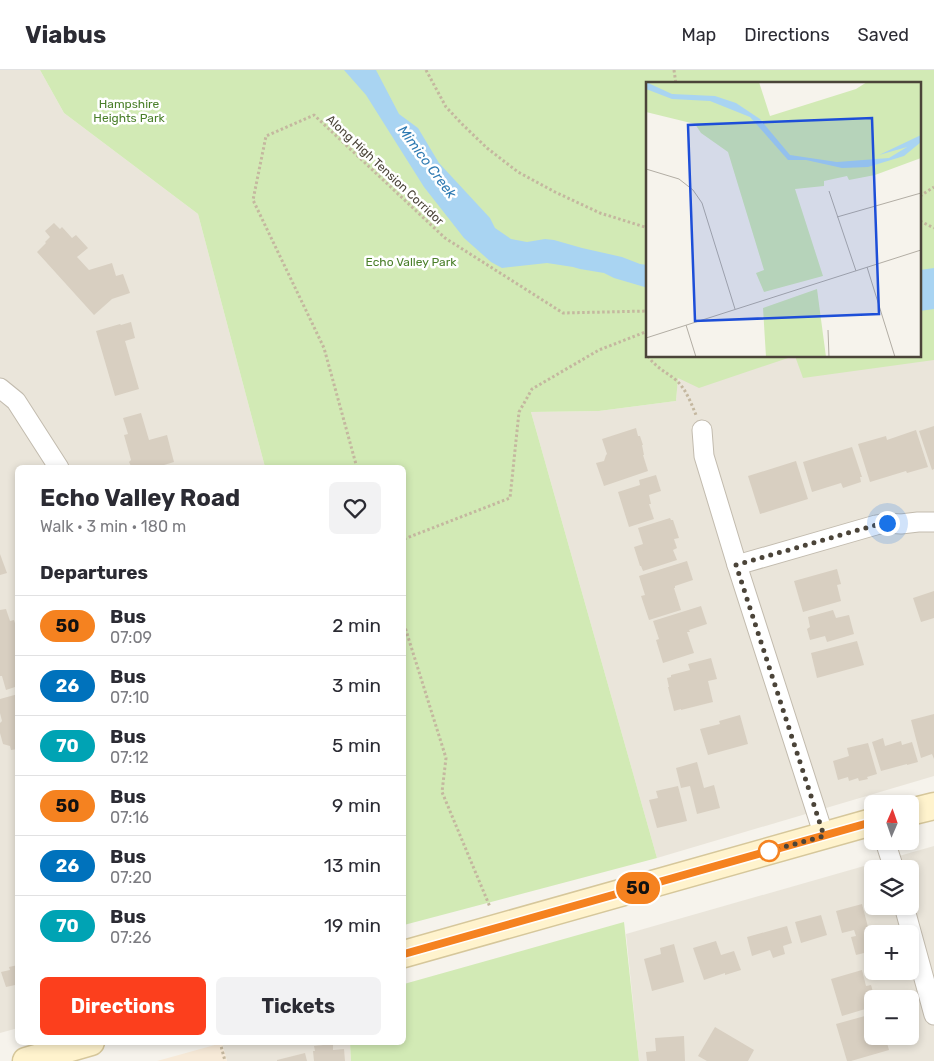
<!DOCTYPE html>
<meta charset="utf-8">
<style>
body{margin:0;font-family:Rubik,sans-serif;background:#f2f2f3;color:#2b2b33;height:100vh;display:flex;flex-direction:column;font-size:19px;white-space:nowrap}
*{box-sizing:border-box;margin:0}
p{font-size:16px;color:#7c7c81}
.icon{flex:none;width:28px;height:28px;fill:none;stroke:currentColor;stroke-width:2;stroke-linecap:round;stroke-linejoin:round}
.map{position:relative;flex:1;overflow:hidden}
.panel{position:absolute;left:15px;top:395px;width:391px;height:580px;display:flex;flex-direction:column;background:#fff;border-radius:8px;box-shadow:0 2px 8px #0003}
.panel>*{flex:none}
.badge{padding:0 10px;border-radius:16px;font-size:18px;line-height:32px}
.needle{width:32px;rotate:2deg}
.fabs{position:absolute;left:864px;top:725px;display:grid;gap:10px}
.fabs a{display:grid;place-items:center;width:55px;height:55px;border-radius:8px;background:#fff;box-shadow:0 2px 8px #0003;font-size:25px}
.you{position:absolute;width:25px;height:25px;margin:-12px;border:4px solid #fff;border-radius:50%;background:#1a73e8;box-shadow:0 0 0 8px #1a73e833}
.map>.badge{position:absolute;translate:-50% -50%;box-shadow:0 0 0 2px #fff}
h2{padding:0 25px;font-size:19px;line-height:45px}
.round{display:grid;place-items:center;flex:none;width:52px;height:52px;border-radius:8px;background:#f2f2f3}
.overview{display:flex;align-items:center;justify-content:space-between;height:85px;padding:0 25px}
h1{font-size:24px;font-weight:700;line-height:38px}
.cta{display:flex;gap:10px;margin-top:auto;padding:10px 25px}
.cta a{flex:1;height:58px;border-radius:8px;background:#fc3f1d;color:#fff;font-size:20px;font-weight:700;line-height:58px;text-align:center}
.cta a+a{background:#f2f2f3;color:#2b2b33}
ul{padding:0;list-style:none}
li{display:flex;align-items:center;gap:15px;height:60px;padding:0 25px;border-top:1px solid #e1e1e2}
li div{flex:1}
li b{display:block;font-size:19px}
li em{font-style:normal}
li .badge{min-width:55px;font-weight:700;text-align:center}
header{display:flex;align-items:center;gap:30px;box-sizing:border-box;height:70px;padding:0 25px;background:#fff;border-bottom:1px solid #e1e1e2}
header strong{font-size:24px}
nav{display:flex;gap:28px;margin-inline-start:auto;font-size:18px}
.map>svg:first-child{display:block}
</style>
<header>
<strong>Viabus</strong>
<nav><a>Map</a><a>Directions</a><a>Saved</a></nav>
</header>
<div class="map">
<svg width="934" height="991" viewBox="0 0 934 991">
<rect width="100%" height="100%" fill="#f6f3ec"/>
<g fill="#eae5da" fill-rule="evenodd">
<polygon points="0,0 40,0 64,43 198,144 265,397 18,398 18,958 0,963"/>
<polygon points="934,253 934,706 657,788 531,342 599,341 676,331 678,305 770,286 920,286"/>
<path d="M934,776V991H639L626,864ZM872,799H910V836H872ZM872,864H910V901H872ZM872,929H910V966H872Z"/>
<polygon points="222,973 350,973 351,991 227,991"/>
</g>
<polygon fill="#f7ead8" points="222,973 227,991 157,991"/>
<g fill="#d2eab5">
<polygon points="40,0 934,0 934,290 803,308 795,286 920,286 920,14 648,14 648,286 794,286 699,318 678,308 676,331 599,341 531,342 657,788 404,855 404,398 265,397 198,144 64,43"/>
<polygon points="624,852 639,991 351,991 350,973 404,972 404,914"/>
</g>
<g fill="#a9d4f2">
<polygon points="344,0 376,0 399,44 418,58 439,93 490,148 495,158 511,169 527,172 545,169 554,170 582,178 622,187 640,194 648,195 648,218 614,208 604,203 580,199 573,197 547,193 502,198 491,192 464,168 424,117 366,25"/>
<polygon points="934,198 934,239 920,241 920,200"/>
</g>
<g fill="#d8cfc1">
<polygon points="54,153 60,159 62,157 72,168 76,165 88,178 77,187 89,200 112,193 116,206 123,204 130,223 112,229 94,245 37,182 46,173 45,172 50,167 45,161"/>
<polygon points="131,252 135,268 125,271 139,319 115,326 96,261 120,254 121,255"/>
<polygon points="141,343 149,370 167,365 174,392 154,398 132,398 129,392 131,390 124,365 128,364 123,348"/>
<polygon points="934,356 934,399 932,400 919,361"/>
<polygon points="636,358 638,366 640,366 643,375 642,375 644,385 643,385 648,401 604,416 596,393 604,391 606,385 607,384 602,369"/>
<polygon points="916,360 928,397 907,403 906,401 870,412 858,374 886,366 887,370"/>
<polygon points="852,377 862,407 860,407 861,412 843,418 841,413 812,422 803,392"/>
<polygon points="796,391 808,429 760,444 748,406"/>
<polygon points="656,405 661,421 649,425 651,434 649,434 654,449 629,457 618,422 640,415 639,410"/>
<polygon points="670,448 671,450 673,450 679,468 674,469 677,478 673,480 677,490 643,501 641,496 640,496 634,477 643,474 638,458"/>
<polygon points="0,484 7,503 0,505"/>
<polygon points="687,491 693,510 675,516 675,518 674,518 681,540 649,550 641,526 645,525 639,506"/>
<polygon points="837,499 841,514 837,515 841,531 803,542 794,511"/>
<polygon points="934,521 934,548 921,552 913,528"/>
<polygon points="701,536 707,554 689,560 690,562 687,562 694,583 663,593 656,570 659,569 653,551"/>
<polygon points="6,539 10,551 14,550 18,563 18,581 16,582 16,584 18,584 18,616 6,620 2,606 0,606 0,540"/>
<polygon points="833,540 836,548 849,545 854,564 827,572 825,566 810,570 807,559 810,557 808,547"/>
<polygon points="857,571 864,595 817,608 811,583"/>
<polygon points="711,588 717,609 708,611 713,632 681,640 681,639 674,641 668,617 669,617 667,608 671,607 671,605 690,600 688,594"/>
<polygon points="18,624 18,679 11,680 10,676 3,674 0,663 0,653 2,651 0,643 0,629"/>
<polygon points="934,644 934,689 932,684 921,688 911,650"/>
<polygon points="740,645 748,674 708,685 700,659 720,654 719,651"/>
<polygon points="883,668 885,676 901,671 902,675 912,672 918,692 907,695 907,694 881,701 872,672"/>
<polygon points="868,673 877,704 867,707 868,709 859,711 858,708 849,711 848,707 838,710 833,691 849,686 847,678"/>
<polygon points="697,692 704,718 714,715 720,738 697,744 690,716 681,718 676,698"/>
<polygon points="678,716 687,751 657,758 649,730 658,728 656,721"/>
<polygon points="862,834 869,861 871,861 872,865 872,881 856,885 851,867 856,866 854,860 842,863 836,841"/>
<polygon points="821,845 827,865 801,873 795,852"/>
<polygon points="787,856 792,873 783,876 785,884 773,888 770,880 752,886 747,867"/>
<polygon points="716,871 721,885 734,881 741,900 725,905 725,903 704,910 693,878"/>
<polygon points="674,874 684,912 652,921 644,889 661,884 660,878"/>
<polygon points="18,895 18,923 17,923 15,915 6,917 1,902 10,900 9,897"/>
<polygon points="862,900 866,916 871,915 875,929 872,929 872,937 842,946 831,909"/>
<polygon points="872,944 872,966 885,966 889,980 851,991 847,991 836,954"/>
<polygon points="715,957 754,980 748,991 707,991 698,986"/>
<polygon points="684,966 685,991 647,991 646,982 656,981 655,968"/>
<polygon points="333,974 333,980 344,979 345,991 314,991 313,981 315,981 314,976"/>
<polygon points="305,983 307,991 277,991 277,990"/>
</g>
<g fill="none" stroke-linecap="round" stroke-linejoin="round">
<defs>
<g id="minor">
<polyline points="0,318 16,331 59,398"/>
<polyline points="702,360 704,386 737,495 824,766"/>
<polyline points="737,495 876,455 887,453 901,454 918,452 934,452"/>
<polyline points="885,771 894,799"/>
<polyline points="904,836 934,945"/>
</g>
<g id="secondary">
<polyline points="910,742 934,736"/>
<polyline points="404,884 872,752"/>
<polyline points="26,991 91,972"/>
</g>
</defs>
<use href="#minor" stroke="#c2bbae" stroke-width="21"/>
<use href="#secondary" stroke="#d6c79b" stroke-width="29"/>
<g stroke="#c4b79f" stroke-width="3" stroke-dasharray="2.5 2.5" stroke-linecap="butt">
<polyline points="426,0 446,37 463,55 487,78 518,102 555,122 600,143 648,158"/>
<polyline points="674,0 676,14"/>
<polyline points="920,126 934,117"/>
<polyline points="920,151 934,158"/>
<polyline points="648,275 648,283"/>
<path d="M648,286C655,297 666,302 676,310C686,319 691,333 696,345"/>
<polyline points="357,398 324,278 253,130 266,66 314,45 445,168 563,243 648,241"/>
<polyline points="404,469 510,428 519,342 532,319 599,280 648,261"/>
<polyline points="404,554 446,688 442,722 490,837"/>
<polyline points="220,972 225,991"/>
</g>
<use href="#minor" stroke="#fff" stroke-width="19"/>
<use href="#secondary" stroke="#fff3cd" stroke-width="26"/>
</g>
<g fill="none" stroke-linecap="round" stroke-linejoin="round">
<defs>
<polyline id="line" points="404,884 872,752"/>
</defs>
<use href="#line" stroke="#fff" stroke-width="11"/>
<use href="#line" stroke="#f58220" stroke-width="8"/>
<polyline stroke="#4b4439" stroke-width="5" stroke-dasharray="0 9" points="769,781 824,766 736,495 876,455 887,453"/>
</g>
<circle fill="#fff" stroke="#f58220" stroke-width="2.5" cx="769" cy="781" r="10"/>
<g text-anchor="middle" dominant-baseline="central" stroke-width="5" stroke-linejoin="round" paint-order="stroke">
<g font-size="12" fill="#4a7f2a" stroke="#fff">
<text x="129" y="34">Hampshire<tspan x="129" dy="14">Heights Park</tspan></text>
<text x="411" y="192">Echo Valley Park</text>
</g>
<g font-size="12" fill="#4b4439" stroke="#fff">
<text transform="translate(385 100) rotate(43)">Along High Tension Corridor</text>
</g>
<g font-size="14" font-style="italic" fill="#2e7ab2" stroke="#fff">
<text transform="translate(427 92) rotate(53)">Mimico Creek</text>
</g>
</g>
<g transform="translate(646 12)">
<rect width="275" height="275" fill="#f6f3ec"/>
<path d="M0,0H113L124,34L210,7L221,0H275V76L229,93L203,98L201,94L178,99V104L149,107L177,194L118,210L110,191L118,188L82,70L55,51L49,42L0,30ZM171,207L180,275H120L117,226Z" fill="#d2eab5"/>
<path d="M0,0L26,12L69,14L90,21L114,37L144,73L191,80L243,76L261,65L233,73L275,53V60L258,74L222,85L196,86L160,78H142L104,35L64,19L26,17L0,7Z" fill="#a9d4f2"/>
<path fill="none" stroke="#b2ada4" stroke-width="1" d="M0,87L33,97L47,108L56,121L89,227M183,109L210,189M191,135L275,111M221,185L249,275M40,243L50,275M182,248L183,275M0,256L275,168"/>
<path fill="#1d4ed8" fill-opacity="0.15" stroke="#1d4ed8" stroke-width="2.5" d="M226,36L233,232L49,239L42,43Z"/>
<rect width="275" height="275" fill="none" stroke="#4b4439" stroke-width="2.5"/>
</g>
</svg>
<div class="fabs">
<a><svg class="needle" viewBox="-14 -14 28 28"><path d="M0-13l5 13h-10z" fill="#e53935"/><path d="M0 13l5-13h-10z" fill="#7c7c81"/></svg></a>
<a><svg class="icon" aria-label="layers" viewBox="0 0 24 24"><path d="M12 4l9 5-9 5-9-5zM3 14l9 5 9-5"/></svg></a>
<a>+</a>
<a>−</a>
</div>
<div class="you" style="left:887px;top:453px"></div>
<b class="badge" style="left:638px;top:818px;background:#f58220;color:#111">50</b>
<section class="panel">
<div class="overview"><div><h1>Echo Valley Road</h1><p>Walk · 3 min · 180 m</p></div><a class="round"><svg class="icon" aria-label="heart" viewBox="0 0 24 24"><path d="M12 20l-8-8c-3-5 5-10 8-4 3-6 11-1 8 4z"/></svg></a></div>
<h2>Departures</h2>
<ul>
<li><span class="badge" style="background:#f58220;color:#111">50</span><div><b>Bus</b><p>07:09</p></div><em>2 min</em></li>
<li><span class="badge" style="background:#0072bc;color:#fff">26</span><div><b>Bus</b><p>07:10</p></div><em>3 min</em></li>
<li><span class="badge" style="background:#00a3b4;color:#fff">70</span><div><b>Bus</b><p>07:12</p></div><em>5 min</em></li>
<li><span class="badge" style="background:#f58220;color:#111">50</span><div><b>Bus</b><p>07:16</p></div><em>9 min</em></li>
<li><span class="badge" style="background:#0072bc;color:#fff">26</span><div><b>Bus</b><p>07:20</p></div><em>13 min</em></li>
<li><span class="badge" style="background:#00a3b4;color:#fff">70</span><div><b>Bus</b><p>07:26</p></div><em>19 min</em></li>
</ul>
<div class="cta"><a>Directions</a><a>Tickets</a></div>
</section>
</div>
